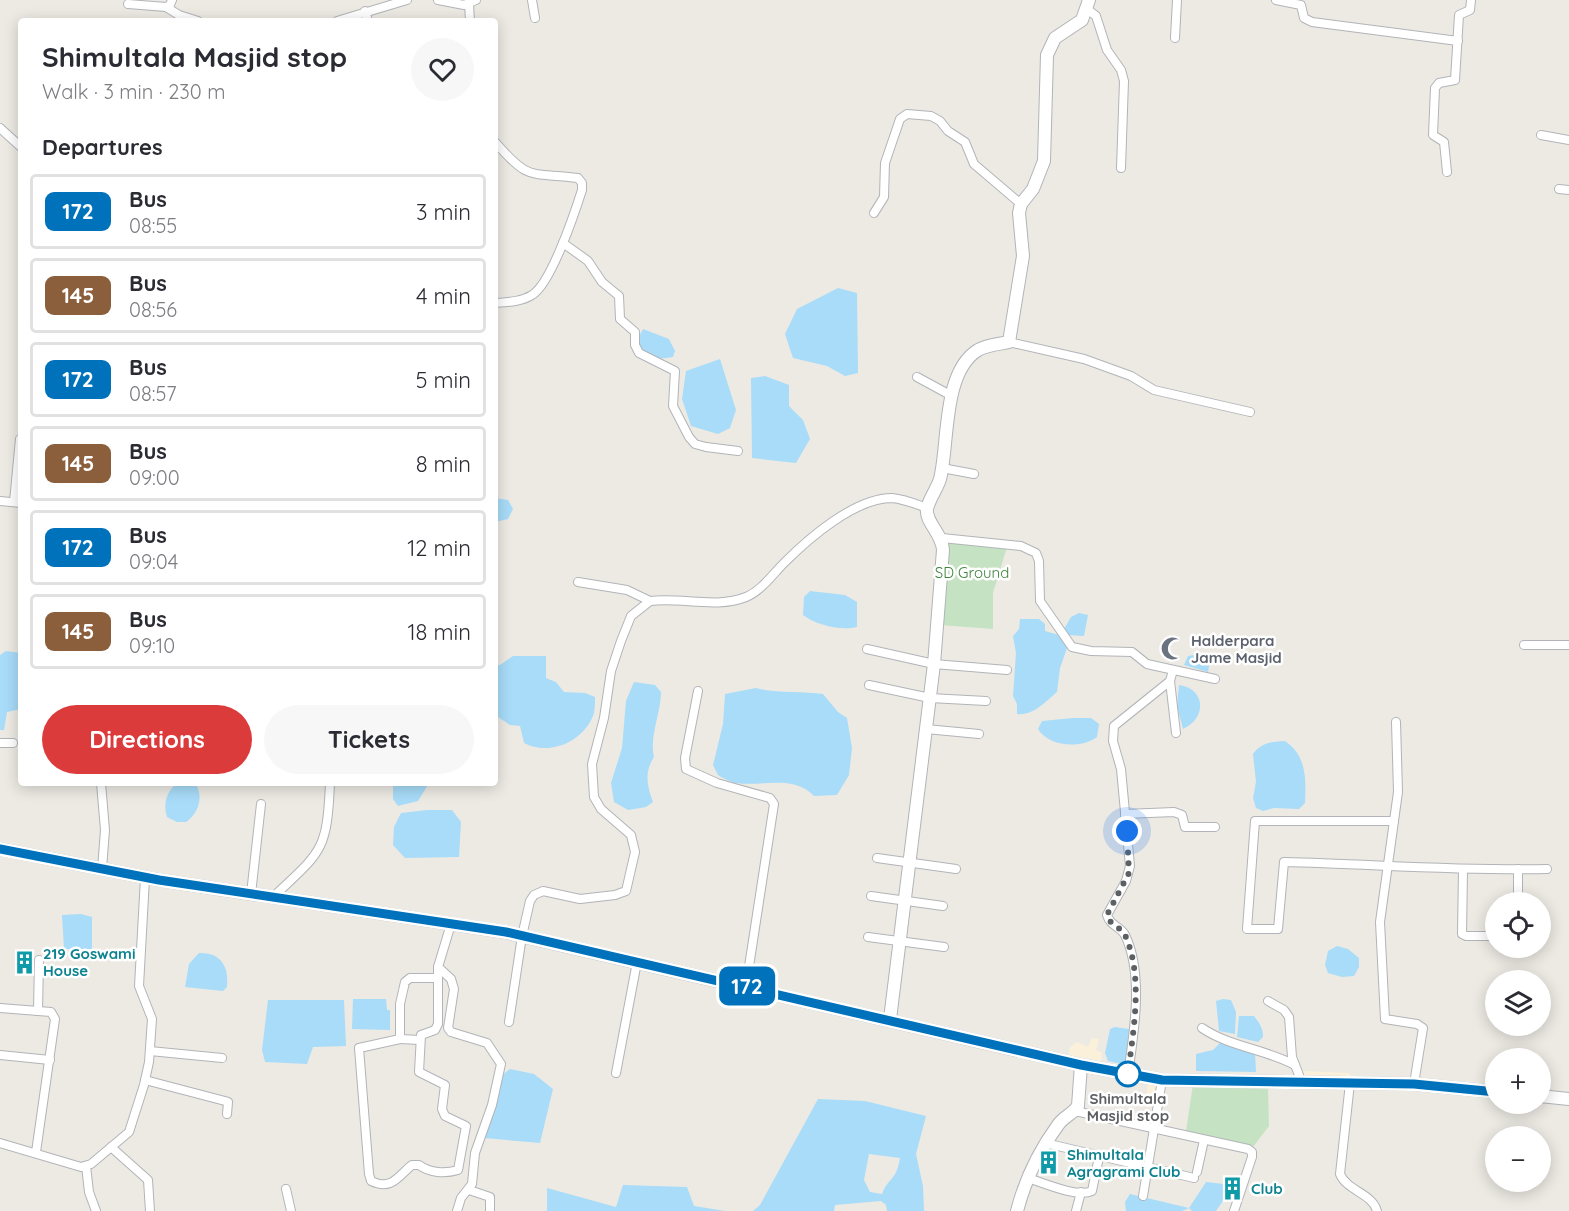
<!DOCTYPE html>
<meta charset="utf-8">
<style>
body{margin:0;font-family:Quicksand,sans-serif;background:#f7f7f7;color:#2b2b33;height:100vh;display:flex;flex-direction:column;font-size:22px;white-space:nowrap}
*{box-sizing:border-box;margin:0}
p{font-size:20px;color:#7c7c81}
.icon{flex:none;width:33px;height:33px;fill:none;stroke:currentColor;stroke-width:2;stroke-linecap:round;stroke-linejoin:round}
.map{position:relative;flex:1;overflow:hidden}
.details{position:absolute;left:18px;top:18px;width:480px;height:768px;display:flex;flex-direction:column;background:#fff;border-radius:6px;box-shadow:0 3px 15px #0003}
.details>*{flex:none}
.badge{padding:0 12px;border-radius:9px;font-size:21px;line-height:39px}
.buttons{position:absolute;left:1485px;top:892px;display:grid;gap:12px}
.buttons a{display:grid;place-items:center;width:66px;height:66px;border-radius:50%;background:#fff;box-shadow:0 3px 15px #0003;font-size:30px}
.you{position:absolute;width:30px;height:30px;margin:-15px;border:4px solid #fff;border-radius:50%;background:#1a73e8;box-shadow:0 0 0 9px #1a73e833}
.map>.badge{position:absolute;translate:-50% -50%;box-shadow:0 0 0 3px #fff}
h2{padding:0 24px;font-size:22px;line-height:54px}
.round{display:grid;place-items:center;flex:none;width:63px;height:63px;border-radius:32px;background:#f7f7f7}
.headline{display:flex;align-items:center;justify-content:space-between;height:102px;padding:0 24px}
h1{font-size:28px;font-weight:800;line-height:45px}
.button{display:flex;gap:12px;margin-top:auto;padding:12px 24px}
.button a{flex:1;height:69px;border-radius:36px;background:#dc3b3b;color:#fff;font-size:24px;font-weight:800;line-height:69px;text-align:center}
.button a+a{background:#f7f7f7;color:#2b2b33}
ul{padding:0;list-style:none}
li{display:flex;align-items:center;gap:18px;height:75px;margin:0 12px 9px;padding:0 12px;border:3px solid #e1e1e2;border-radius:6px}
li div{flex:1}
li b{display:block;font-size:22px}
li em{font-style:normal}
li .badge{min-width:66px;font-weight:700;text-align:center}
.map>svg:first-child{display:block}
</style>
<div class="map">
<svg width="1569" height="1211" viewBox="0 0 1569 1211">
<rect width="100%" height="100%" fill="#edeae4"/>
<g fill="#fbf1db">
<polygon points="1092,1038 1099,1039 1096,1050 1102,1053 1101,1061 1069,1055 1070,1047 1077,1042 1088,1047"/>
<polygon points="1302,1071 1350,1073 1350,1078 1302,1076"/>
<polygon points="1148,1081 1158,1083 1156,1102 1146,1099"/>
</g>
<g fill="#c5e3c2">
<polygon points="945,541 1007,547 993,593 993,629 940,625"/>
<polygon points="1193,1084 1268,1085 1269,1126 1253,1147 1186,1131"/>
</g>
<g fill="#a8dcf9" fill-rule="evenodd">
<polygon points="838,288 857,293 858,373 845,376 827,366 793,358 785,334 797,309"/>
<polygon points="643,329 669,339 675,351 673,357 658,359 634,346"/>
<polygon points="720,359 736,410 730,428 718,434 691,426 682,399 686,371"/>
<polygon points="765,376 789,385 789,406 803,420 810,439 796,463 752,458 751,378"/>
<polygon points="495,498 508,500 513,509 508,519 495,522"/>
<path d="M810,591L845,595L857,602V627C841,631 816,625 803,615L804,597Z"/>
<polygon points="1079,613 1088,615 1084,636 1068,635 1064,629 1071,617"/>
<path d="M1020,619H1039L1045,624V631L1059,635L1067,648L1060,668L1057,692C1045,702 1033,716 1017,714V704L1013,696L1016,653L1013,636L1019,629Z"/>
<polygon points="6,651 21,653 21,709 7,712 4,730 0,730 0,655"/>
<polygon points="1200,654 1209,666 1208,672 1184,665 1188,656"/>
<path d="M513,656H546V678L556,682L564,692L585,693L595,697C595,703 595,711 593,716C582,743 548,756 524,743L520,726L510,725L495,715V665H500Z"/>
<path d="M634,682L655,685L661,692C661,713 649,737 654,757C644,772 647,786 653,802L646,807L628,810L614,802L611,783L622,748L626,701Z"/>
<path d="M1179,685C1206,689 1207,718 1183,729L1177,706Z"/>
<path d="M756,688C772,693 804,691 823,694L838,712L847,718L852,748L849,775L837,795L814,796C793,774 762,787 736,783C730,782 723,778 718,775L713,765L723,724L725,694Z"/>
<path d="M1073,718H1091L1099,724L1097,737C1081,749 1049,747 1038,729L1042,721Z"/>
<path d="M1285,741C1307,756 1306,779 1305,803L1299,809L1274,808L1263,811L1256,808L1253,798L1256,782L1253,754C1262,742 1271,742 1285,741Z"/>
<path d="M177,783H195C204,796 199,813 186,822H177L167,817C163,804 166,792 177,783Z"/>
<polygon points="393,783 429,783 418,801 398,806 393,799"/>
<polygon points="427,810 452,810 461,822 459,857 405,858 393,845 394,827 401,813"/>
<polygon points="81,914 92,917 92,949 64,949 62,915"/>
<polygon points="1337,946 1348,949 1359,958 1359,967 1354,976 1342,977 1328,973 1325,965 1328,951"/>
<path d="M199,953C221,952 229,967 227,987L223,991L185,987L189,964Z"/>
<polygon points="353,999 386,999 387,1010 390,1010 390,1030 352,1029"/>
<polygon points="1223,999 1231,1000 1236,1012 1235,1034 1219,1031 1216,1001"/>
<polygon points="268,1000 344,1000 346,1046 313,1047 307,1064 265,1062 262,1050"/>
<path d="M1239,1016H1254C1260,1024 1263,1028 1263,1037L1258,1042L1237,1037Z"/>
<polygon points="1115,1027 1129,1029 1126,1065 1108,1061 1105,1053 1110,1029"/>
<polygon points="1221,1042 1255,1052 1256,1072 1196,1071 1196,1054 1213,1050"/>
<polygon points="510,1069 534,1074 553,1089 540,1143 484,1138 498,1100 501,1076"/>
<path d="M818,1099L865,1101L926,1116L916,1154L923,1186L924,1211H887L886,1205L881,1201L835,1205L834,1211H753L760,1205ZM869,1154L900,1158C896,1182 889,1176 882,1194L870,1192L864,1180Z"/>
<polygon points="1206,1182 1224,1184 1229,1192 1216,1211 1192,1211 1189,1208 1182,1211 1126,1211 1125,1202 1130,1194 1189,1208"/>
<polygon points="623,1185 687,1187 694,1206 725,1211 547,1211 547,1188 616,1207"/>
</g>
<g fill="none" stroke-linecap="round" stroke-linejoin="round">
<defs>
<g id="street">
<polyline points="438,0 464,5 476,0"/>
<polyline points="532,0 535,18"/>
<polyline points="1276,0 1301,5 1304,18 1312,22 1458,41"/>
<polyline points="128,4 166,7 170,5 172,0"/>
<polyline points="469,4 470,21"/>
<polyline points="166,7 179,15 198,21"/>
<polyline points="1087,9 1096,16 1107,50 1121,70 1124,81 1121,168"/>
<polyline points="365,11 368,21"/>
<polyline points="337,21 407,0"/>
<polyline points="1175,38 1177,0"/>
<polyline points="0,128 21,147"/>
<polyline points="1541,135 1569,140"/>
<path d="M495,142C530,182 529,172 578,178L582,183V190C575,212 551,284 532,295C521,302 507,302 495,303"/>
<polyline points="1447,172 1444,142 1433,135 1435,88 1439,83 1455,80 1459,15 1470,10 1471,0"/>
<polyline points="1559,189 1569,190"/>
<polyline points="874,213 884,197 885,163 900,119 907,114 931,116 940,121 948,131 965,142 974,164 1021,204"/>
<polyline points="563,243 588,261 602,282 619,296 620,319 635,332 635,345 639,353 675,371 673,406 689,437 695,444 706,447 738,451"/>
<polyline points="1009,342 1084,359 1131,376 1154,390 1250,412"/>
<polyline points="917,377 952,396"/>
<polyline points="942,468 974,474"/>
<polyline points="0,501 21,503"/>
<polyline points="14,502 20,439"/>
<polyline points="942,538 1021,546 1036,553 1039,561 1040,601 1072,647 1091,651 1132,652 1147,664 1215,679"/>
<polyline points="578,582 627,590 650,601"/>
<polyline points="1524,645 1569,645"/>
<polyline points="867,649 934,664 1007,670"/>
<polyline points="1170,681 1176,733"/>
<polyline points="869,685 930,698 986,701"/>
<polyline points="698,691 685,758 686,769 717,783 770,798 774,804 746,986"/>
<polyline points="1396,722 1398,792 1380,922 1385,1019 1417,1024 1423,1028 1414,1084"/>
<polyline points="926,729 979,734"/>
<polyline points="0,743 13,743"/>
<polyline points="101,783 105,830 102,869"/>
<polyline points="1125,814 1174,812 1182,815 1185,827 1215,827"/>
<path d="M1394,821H1255L1247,929H1278L1284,862C1372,864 1459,871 1547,869"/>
<polyline points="877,858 956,869"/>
<polyline points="1463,870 1462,934 1466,936 1496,936"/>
<polyline points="251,894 261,804"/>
<path d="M274,896C322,851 327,851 330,783"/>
<polyline points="871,896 943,906"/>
<polyline points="1518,903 1518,869"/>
<polyline points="451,924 438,967 451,979 454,989 448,1028 451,1032 487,1043 501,1064 492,1105 475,1153 472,1184 461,1198 457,1211"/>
<polyline points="868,937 944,947"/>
<path d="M436,978H410L405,982L400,1004V1039L359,1048L369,1174L371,1181C392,1191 398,1176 412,1165H419C430,1173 445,1174 458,1170L466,1126L445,1116L442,1109L445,1085L419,1072L421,1035L435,1030L438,1024V967"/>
<polyline points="1268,1001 1284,1010 1289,1017 1292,1057 1302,1083"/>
<polyline points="0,1008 38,1011 39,960"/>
<path d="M509,1022L522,936L530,901L534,895L543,891L580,899L615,895L626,891L635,852L631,835L601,809L594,797L592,764L604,718L611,671L621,641L631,616L650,601C682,597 716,609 746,597C761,591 773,574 784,563C809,538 855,498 892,498C904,499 916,504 927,508"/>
<path d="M1202,1028C1230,1047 1265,1049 1295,1065"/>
<polyline points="400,1039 420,1040"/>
<polyline points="150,1051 222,1058"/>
<polyline points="0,1055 50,1060"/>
<polyline points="616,1073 637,962"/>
<path d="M1128,1074C1134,1033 1144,974 1125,935C1120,926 1110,926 1107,915L1126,881L1130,866L1121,769L1113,741L1114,726L1170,681L1173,670"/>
<polyline points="145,1080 225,1101 228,1102 227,1114"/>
<path d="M1350,1083L1340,1174C1347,1191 1372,1193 1377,1211"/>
<polyline points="1075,1111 1248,1149 1252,1152 1252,1157 1234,1211"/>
<polyline points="0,1143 81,1167 91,1164 129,1132 144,1085 149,1062 152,1019 139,986 145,878"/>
<polyline points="1045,1143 1194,1178"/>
<polyline points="111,1147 148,1180 150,1211"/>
<polyline points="36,1152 55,1019 51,1012 38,1011"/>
<polyline points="86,1166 89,1192 96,1211"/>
<polyline points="1197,1172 1204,1140"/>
<path d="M1028,1178C1043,1183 1078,1198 1092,1191L1099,1157"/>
<polyline points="286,1189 291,1211"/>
<polyline points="469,1190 490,1197 490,1211"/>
<polyline points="1143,1196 1162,1080"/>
<polyline points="1076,1211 1081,1192"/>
</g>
<g id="secondary">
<polyline points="0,849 159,880 505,932 1081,1065 1162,1080 1414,1084 1496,1092"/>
<path d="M890,1019L934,664L943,550C942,533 925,522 927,509C929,499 937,489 940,479C949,444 942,372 978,350C987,345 1000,344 1009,342L1023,256L1019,213L1021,204L1033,189L1044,161L1047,55L1055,38L1082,20L1089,0"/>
<polyline points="1540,1096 1569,1099"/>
<path d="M1017,1211C1025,1180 1039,1151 1058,1125C1063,1117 1073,1114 1078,1106L1081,1065"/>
</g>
</defs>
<use href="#street" stroke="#b1b4b8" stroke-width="10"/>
<use href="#secondary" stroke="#b0b4b8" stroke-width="14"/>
<use href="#street" stroke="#fff" stroke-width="8"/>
<use href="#secondary" stroke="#fff" stroke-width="12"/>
</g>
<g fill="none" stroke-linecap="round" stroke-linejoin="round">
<defs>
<polyline id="line" points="0,849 159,880 506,932 1081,1065 1162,1080 1414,1084 1496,1092"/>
</defs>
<use href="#line" stroke="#fff" stroke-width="14"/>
<use href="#line" stroke="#0072bc" stroke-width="9"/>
<path stroke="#5c6063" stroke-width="6" stroke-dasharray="0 10.8" d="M1127,831L1129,873L1107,915C1110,926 1120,926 1125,935C1144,977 1133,1031 1128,1074"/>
</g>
<defs>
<symbol id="mosque-bare" viewBox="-9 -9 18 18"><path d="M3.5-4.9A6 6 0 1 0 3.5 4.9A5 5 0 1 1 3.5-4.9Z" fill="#6b7280" stroke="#fff" stroke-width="2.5" paint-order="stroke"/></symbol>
<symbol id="building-bare" viewBox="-9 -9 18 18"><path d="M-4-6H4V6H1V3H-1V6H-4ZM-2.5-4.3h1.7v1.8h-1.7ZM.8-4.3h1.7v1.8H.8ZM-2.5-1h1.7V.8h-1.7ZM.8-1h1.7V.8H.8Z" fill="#0f9aa8" stroke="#fff" stroke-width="2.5" paint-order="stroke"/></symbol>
</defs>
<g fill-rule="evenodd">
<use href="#mosque-bare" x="1156" y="632" width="33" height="33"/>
<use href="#building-bare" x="8" y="946" width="33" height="33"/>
<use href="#building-bare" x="1032" y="1146" width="33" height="33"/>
<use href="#building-bare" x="1216" y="1172" width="33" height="33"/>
</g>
<circle fill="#fff" stroke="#0072bc" stroke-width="3" cx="1128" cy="1074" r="12"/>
<g text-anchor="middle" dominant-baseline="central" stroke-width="5" stroke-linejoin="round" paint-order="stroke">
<g font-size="15" fill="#3e833b" stroke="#fff">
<text x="972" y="572">SD Ground</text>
</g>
<g font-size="15" font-weight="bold" fill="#5b616d" stroke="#fff" text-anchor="start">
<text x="1191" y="640">Halderpara<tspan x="1191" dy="17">Jame Masjid</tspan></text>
</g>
<g font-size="15" font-weight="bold" fill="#0d838f" stroke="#fff" text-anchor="start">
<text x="43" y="953">219 Goswami<tspan x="43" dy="17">House</tspan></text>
<text x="1067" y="1154">Shimultala<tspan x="1067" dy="17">Agragrami Club</tspan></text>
<text x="1251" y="1188">Club</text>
</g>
<g font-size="15" font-weight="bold" fill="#5c6063" stroke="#fff">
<text x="1128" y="1098">Shimultala<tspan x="1128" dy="17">Masjid stop</tspan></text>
</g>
</g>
</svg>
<div class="buttons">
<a><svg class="icon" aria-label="locate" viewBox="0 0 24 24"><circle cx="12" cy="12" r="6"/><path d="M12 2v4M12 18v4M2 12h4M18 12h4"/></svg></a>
<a><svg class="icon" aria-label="layers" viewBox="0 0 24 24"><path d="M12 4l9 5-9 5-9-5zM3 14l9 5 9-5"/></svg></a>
<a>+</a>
<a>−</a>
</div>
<div class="you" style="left:1127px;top:831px"></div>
<b class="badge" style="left:747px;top:986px;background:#0072bc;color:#fff">172</b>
<section class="details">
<div class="headline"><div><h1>Shimultala Masjid stop</h1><p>Walk · 3 min · 230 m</p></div><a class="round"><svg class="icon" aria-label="heart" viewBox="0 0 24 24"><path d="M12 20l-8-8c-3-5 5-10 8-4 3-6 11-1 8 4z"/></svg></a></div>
<h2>Departures</h2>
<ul>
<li><span class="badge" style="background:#0072bc;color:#fff">172</span><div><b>Bus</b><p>08:55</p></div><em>3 min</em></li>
<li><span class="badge" style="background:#8b5e3c;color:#fff">145</span><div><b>Bus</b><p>08:56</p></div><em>4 min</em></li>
<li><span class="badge" style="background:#0072bc;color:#fff">172</span><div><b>Bus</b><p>08:57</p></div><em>5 min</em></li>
<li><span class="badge" style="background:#8b5e3c;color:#fff">145</span><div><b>Bus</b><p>09:00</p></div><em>8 min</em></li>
<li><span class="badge" style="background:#0072bc;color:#fff">172</span><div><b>Bus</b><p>09:04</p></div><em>12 min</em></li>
<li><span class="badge" style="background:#8b5e3c;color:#fff">145</span><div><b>Bus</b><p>09:10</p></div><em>18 min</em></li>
</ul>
<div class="button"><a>Directions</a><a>Tickets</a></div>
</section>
</div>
